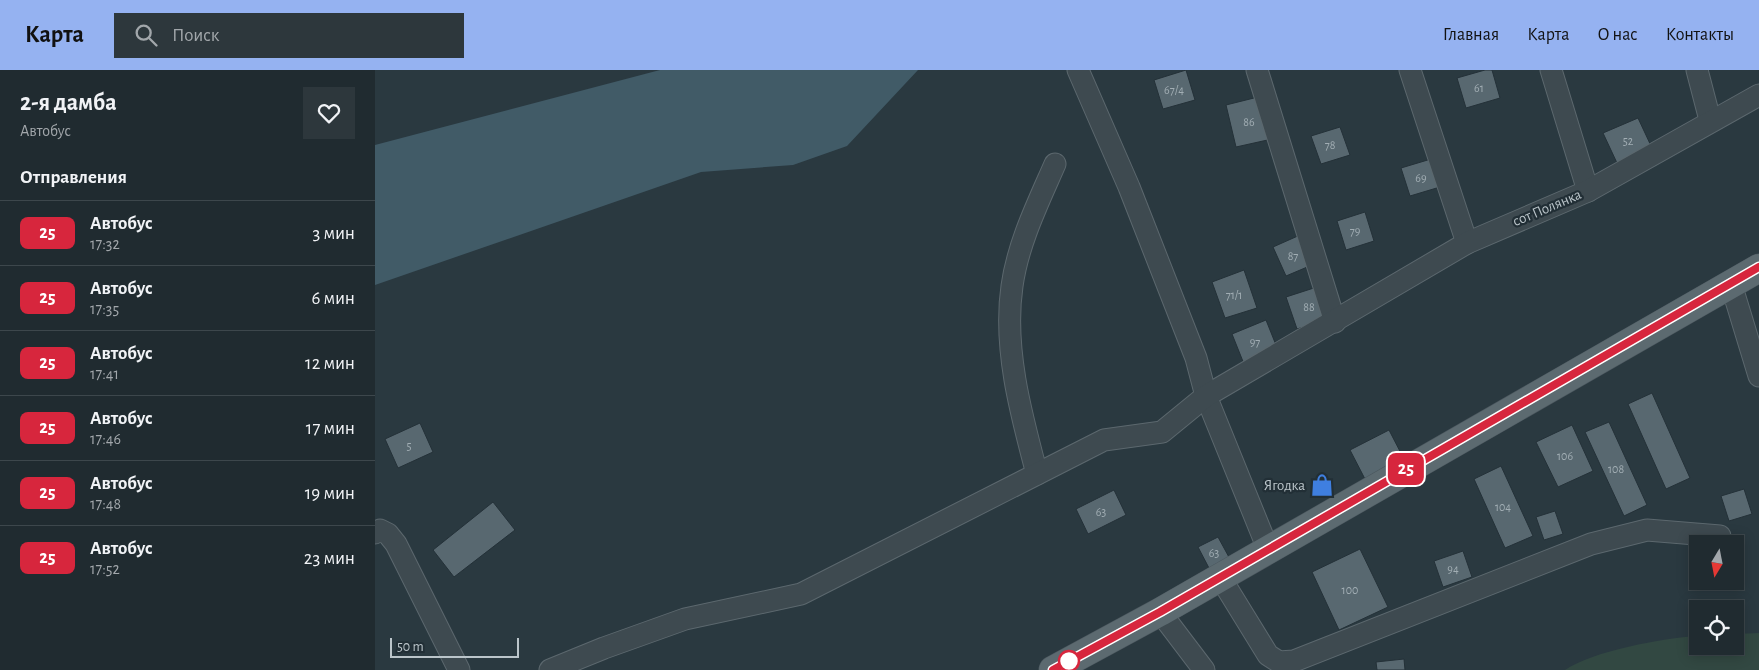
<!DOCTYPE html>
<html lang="ru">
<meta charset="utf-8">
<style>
body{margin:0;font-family:"Alegreya Sans",sans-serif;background:#2d373c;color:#f1f3f6;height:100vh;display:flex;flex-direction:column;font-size:19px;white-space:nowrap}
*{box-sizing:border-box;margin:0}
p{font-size:16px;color:#a2a7ab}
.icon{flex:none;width:28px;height:28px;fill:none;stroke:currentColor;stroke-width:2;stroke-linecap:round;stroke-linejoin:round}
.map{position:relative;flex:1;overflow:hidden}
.drawer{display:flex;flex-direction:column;background:#202b30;width:375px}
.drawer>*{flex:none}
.badge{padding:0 10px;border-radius:8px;font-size:18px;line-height:32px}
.needle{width:32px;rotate:190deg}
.buttons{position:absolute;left:1314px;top:465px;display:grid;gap:10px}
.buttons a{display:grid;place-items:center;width:55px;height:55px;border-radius:0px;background:#202b30;box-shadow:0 2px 12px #0003,0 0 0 1px #3d474c;font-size:25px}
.scale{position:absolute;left:15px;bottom:12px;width:129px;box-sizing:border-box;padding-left:5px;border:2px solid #bbc5ca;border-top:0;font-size:14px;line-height:18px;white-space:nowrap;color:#bbc5ca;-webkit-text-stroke:4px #222f36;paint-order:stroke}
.map>.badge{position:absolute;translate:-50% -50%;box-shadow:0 0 0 2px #fff}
h2{padding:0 20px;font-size:19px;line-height:45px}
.round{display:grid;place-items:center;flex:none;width:52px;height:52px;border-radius:0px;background:#2d373c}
.overview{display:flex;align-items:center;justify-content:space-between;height:85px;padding:0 20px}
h1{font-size:24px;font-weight:700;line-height:38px}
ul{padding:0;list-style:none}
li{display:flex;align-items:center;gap:15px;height:65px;padding:0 20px;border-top:1px solid #3d474c}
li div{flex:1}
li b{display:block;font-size:19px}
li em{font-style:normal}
li .badge{min-width:55px;font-weight:700;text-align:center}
header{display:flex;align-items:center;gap:30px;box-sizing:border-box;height:70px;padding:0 25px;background:#95b2f1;color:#111}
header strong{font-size:24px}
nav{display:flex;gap:28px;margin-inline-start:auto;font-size:18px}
.search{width:350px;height:45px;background:#2d373c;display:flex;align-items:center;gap:12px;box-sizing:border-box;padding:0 18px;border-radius:0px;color:#a2a7ab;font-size:19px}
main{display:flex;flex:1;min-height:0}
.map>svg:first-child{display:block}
</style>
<header>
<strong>Карта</strong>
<div class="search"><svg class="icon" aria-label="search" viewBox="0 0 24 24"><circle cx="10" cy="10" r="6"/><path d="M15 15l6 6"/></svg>Поиск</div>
<nav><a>Главная</a><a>Карта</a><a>О нас</a><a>Контакты</a></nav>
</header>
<main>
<section class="drawer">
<div class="overview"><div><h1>2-я дамба</h1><p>Автобус</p></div><a class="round"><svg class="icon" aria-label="heart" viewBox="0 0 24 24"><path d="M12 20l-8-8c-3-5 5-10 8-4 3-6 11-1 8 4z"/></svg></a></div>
<h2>Отправления</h2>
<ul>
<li><span class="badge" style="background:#d7263d;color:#fff">25</span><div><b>Автобус</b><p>17:32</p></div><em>3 мин</em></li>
<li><span class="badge" style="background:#d7263d;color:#fff">25</span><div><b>Автобус</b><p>17:35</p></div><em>6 мин</em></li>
<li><span class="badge" style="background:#d7263d;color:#fff">25</span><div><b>Автобус</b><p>17:41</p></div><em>12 мин</em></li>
<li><span class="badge" style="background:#d7263d;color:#fff">25</span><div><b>Автобус</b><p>17:46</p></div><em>17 мин</em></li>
<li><span class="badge" style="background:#d7263d;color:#fff">25</span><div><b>Автобус</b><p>17:48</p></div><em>19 мин</em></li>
<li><span class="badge" style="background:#d7263d;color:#fff">25</span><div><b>Автобус</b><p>17:52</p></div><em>23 мин</em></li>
</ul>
</section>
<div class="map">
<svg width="1384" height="600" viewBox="0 0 1384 600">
<rect width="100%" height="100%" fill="#2a3940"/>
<path fill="#324842" d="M1384,563V600H1190C1218,581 1288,568 1322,566V576H1360V564Z"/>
<polygon fill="#415b67" points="285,0 543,0 472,76 418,95 326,102 0,215 0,75"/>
<g fill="#586870" stroke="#243138">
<polygon points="811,0 820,30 788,39 779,10"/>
<polygon points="1110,0 1117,0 1125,28 1091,38 1082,8"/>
<polygon points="887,26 897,69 861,77 851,35"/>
<polygon points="1263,48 1277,78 1242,93 1228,63"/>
<polygon points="965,57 975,85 946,94 936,66"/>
<polygon points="1056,89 1065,117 1035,126 1026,98"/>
<polygon points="990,142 999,171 971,180 962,151"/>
<polygon points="925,165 937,195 911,206 898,177"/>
<polygon points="869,200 882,238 850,248 837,212"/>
<polygon points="945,216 956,248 922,259 911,227"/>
<polygon points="891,250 903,280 869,294 857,264"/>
<polygon points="1277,323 1315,408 1291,419 1253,334"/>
<polygon points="1234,352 1272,435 1249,446 1210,362"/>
<polygon points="45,353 58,382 23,398 10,369"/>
<polygon points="1197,355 1218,401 1183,417 1161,372"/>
<polygon points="1014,360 1030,391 991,411 975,380"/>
<polygon points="1126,396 1158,466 1130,478 1099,409"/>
<polygon points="1369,419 1377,444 1354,451 1346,426"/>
<polygon points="739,420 751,445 713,464 701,439"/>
<polygon points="118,432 140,460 79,507 58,480"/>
<polygon points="1180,441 1188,464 1169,470 1161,447"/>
<polygon points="843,467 855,489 835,500 823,477"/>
<polygon points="985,479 1013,537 964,560 937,502"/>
<polygon points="1088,481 1097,507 1068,517 1059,491"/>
<polygon points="1029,589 1030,600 1002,600 1001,592"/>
</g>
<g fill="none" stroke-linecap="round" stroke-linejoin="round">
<defs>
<g id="minor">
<polyline points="703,0 754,117 821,288 831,326 893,479"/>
<polyline points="882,0 960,252"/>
<polyline points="1035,0 1092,173"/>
<polyline points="1176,0 1213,121"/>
<polyline points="1322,0 1335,50"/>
<polyline points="1356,214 1384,306"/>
<path d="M662,404C646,344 628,278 637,216C643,173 663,133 680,94"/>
<polyline points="0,463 5,460 13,464 21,474 84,600"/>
<polyline points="845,507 893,585 904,592 919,591 1216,474 1272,460 1345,466"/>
<polyline points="785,542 829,600"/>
<polyline points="175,600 229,578 310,549 426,524 729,370 787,362 831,326 1092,173 1213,121 1384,25"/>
</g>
<polyline id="major" points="678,600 785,542 1384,198"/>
</defs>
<use href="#minor" stroke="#5c686e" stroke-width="23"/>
<use href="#major" stroke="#4a565d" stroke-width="29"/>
<use href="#minor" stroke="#3e4a50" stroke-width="21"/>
<use href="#major" stroke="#5c6a70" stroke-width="28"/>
</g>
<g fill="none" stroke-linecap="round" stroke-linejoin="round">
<defs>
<polyline id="line" points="678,600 785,542 1384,197"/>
</defs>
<use href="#line" stroke="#fff" stroke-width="11"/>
<use href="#line" stroke="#d7263d" stroke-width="8"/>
</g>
<defs>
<symbol id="shop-bare" viewBox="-9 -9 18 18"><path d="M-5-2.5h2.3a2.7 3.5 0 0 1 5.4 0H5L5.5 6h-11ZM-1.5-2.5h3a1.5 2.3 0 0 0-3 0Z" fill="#3f7fe0" stroke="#222f36" stroke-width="2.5" paint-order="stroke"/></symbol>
</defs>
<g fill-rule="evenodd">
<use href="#shop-bare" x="931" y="399" width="32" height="32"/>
</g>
<circle fill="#fff" stroke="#d7263d" stroke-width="2.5" cx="694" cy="591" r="10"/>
<g text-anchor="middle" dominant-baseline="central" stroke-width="4.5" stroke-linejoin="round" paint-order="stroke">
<g font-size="12" fill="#a2aeb4">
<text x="1104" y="18">61</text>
<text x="799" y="20">67/4</text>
<text x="874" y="52">86</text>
<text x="1253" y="71">52</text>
<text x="955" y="75">78</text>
<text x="1046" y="108">69</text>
<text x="980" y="161">79</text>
<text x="918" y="186">87</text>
<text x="859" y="225">71/1</text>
<text x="934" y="237">88</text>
<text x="880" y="272">97</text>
<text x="34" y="376">5</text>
<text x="1190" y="386">106</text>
<text x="1241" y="399">108</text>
<text x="1128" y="437">104</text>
<text x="726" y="442">63</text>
<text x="839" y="483">63</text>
<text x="1078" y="499">94</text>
<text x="975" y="520">100</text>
</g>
<g font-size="15" fill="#bbc5ca" stroke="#222f36">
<text transform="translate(1172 138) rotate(-23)">сот Полянка</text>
</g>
<g font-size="15" fill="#bbc5ca" stroke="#222f36" text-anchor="end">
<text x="930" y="415">Ягодка</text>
</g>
</g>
</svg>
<div class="buttons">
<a><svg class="needle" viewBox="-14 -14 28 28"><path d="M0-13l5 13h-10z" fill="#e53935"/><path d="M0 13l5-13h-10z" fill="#a2a7ab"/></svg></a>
<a><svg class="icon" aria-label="locate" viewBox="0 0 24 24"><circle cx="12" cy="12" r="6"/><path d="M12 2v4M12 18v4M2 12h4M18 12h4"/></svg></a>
</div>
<div class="scale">50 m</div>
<b class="badge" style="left:1031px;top:399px;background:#d7263d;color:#fff">25</b>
</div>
</main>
